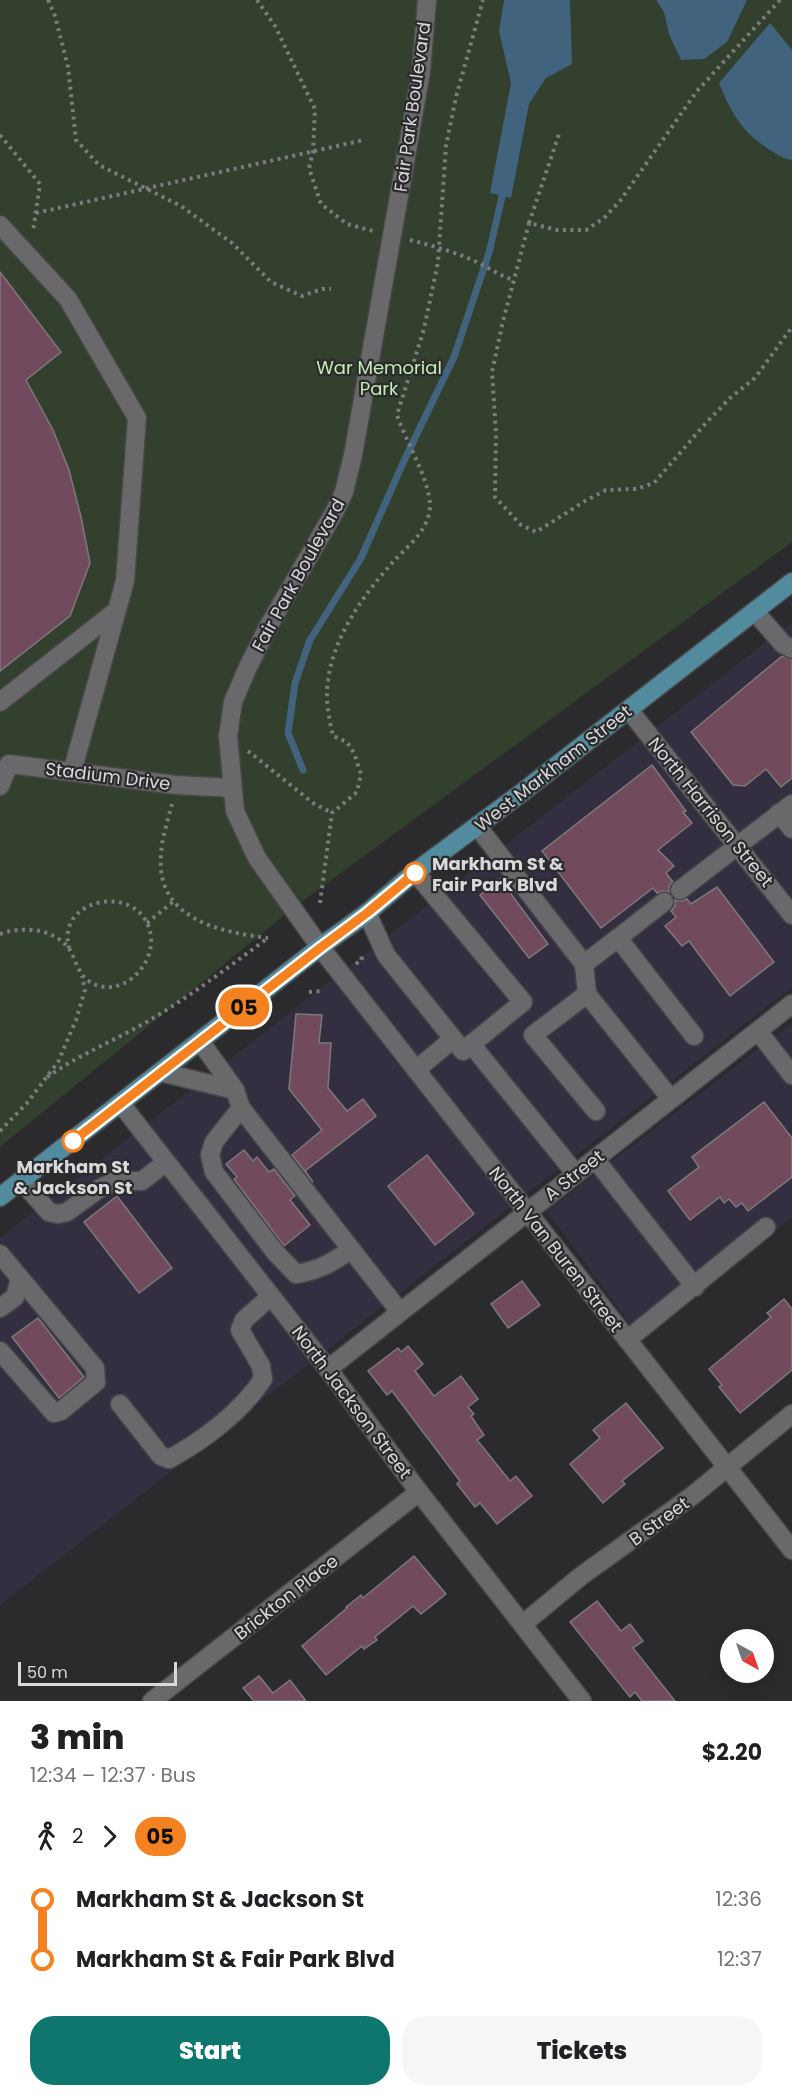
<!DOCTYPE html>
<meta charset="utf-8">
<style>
body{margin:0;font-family:Poppins,sans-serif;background:#f6f6f6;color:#202124;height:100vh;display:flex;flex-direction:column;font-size:22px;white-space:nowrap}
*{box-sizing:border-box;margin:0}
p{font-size:20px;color:#757577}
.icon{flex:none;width:33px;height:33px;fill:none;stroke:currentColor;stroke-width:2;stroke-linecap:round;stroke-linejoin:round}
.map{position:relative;height:1701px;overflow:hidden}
.sheet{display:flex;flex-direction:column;background:#fff;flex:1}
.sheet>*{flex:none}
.badge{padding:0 12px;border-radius:20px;font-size:21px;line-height:39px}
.needle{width:39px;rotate:140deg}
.tools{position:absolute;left:720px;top:1629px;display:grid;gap:12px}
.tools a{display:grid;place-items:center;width:54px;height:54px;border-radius:50%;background:#fff;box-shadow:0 3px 15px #0003;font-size:30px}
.scale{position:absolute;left:18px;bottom:15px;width:159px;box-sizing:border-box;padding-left:6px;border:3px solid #d9d8da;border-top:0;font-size:16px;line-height:21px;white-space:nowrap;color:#d9d8da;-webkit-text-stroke:4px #2b2a2c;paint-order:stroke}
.map>.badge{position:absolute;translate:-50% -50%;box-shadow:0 0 0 3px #fff}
.legs{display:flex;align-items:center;gap:9px;height:66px;padding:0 30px;font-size:20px}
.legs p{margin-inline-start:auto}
.overview{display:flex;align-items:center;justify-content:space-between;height:102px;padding:0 30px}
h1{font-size:33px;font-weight:800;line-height:45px}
.button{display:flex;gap:12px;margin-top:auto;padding:12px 30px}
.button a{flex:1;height:69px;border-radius:24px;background:#0f766e;color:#fff;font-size:24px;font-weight:800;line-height:69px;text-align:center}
.button a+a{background:#f6f6f6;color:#202124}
ul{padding:0 30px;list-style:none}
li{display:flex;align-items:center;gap:21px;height:60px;font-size:22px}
li i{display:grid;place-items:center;width:9px;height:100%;margin:0 8px;background:currentColor}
li i::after{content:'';width:15px;height:15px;margin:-8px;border:4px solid;border-radius:50%;background:#fff}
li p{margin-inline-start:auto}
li:first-child i{background:linear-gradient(#0000 50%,currentColor 0)}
li:last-child i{background:linear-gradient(currentColor 50%,#0000 0)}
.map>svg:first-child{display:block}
</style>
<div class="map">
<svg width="792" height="1701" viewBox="0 0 792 1701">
<rect width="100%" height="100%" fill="#2b2a2c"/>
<g fill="#342f40">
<polygon points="792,622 792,987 0,1605 0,1238"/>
<polygon points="792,1023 792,1217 641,1339 547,1211"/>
</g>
<polygon fill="#32402d" points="0,0 792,0 792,542 292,909 0,1147"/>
<g fill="#42637d">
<polygon points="504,0 570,0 572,64 546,78 529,104 511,198 490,193 511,83 499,31"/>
<polygon points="656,0 747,0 727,42 704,59 681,60 669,34 664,12"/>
<path d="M770,23L792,50V160C784,159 778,155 770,150C742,132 731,113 719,83Z"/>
</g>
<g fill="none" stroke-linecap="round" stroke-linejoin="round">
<polyline stroke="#42637d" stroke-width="7" points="303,770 288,733 295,683 310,640 361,558 403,463 454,357 489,253 504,188"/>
</g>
<g fill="#714b5d" stroke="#7d797b" stroke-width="1.5">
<polygon points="0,272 61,352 26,380 53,430 69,470 81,517 90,563 70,616 0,671"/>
<polygon points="782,656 792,660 792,778 781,787 766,769 745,786 733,785 691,732"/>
<polygon points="652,765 686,811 683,812 692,823 658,850 674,866 666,873 673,882 669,886 669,892 663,891 657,893 653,888 601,928 542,851"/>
<polygon points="500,879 548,944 529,958 480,895"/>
<polygon points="717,887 774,962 730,996 689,941 682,946 665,926 676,917 671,911 675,906 675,900 681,901 687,899 691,904"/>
<polygon points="296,1014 322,1015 319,1043 331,1043 328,1088 347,1111 363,1099 376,1116 305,1171 313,1182 292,1155 322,1130 289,1089"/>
<polygon points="764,1102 792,1138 792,1177 748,1211 742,1203 736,1207 729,1199 724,1203 720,1197 690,1220 668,1191 699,1167 692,1157"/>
<polygon points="244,1150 253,1161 257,1157 269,1172 274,1169 295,1196 290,1200 310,1225 284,1246 234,1179 237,1177 226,1164"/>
<polygon points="427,1155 474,1214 435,1245 388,1186"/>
<polygon points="117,1196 172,1268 139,1293 84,1222"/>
<polygon points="522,1281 540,1305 508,1328 491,1304"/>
<polygon points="784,1299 792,1309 792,1370 740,1413 719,1387 722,1385 709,1369 771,1317 767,1313"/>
<polygon points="38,1318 84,1377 59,1398 12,1337"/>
<polygon points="408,1346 423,1364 415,1371 434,1396 461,1376 478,1399 468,1407 474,1414 471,1416 484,1435 477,1440 510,1481 516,1476 532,1496 497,1524 480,1503 475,1507 457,1484 460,1481 392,1391 387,1395 368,1371 398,1348 401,1352"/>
<polygon points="626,1403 663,1448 622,1481 625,1484 603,1503 570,1464 600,1438 593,1430"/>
<polygon points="414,1556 446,1594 421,1614 413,1606 375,1637 377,1640 364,1649 362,1646 326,1675 302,1646 347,1608 346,1607 361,1595 363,1598"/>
<polygon points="597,1601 621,1631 630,1624 643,1641 633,1648 675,1701 642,1701 635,1692 630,1697 570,1622"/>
<polygon points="259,1676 273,1693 290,1680 306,1701 254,1701 243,1688"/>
</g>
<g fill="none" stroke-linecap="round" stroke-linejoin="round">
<defs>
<g id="minor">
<polyline points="427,0 421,72 353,455 344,492 335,511 268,627 247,669 233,702 228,736 235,811 257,858 320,947 792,1550"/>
<polyline points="0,225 68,299 137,418 125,581 72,772"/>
<polyline points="755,612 783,644 792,649"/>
<polyline points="0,702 116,611"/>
<polyline points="629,710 792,915"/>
<polyline points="0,786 9,764 176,785 232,788"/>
<polyline points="779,813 792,829"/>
<polyline points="477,826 584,964 618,938 694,1036"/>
<polyline points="680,890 792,804"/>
<polyline points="367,913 386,955 463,1051 523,1002 415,872"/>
<polyline points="618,938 664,902"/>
<polyline points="584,964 587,994 671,1099"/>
<polyline points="587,994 533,1035 596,1111"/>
<polyline points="758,1031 792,1075"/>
<path d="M200,1041L235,1090L241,1108L214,1142L210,1155L214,1172L275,1252L296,1274C320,1270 331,1263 351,1250"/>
<polyline points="471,1044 576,1174"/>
<polyline points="416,1070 453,1039"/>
<polyline points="160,1072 235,1090"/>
<polyline points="121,1104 328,1369 419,1492 582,1701"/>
<polyline points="241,1108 400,1312"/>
<polyline points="595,1159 695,1287"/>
<polyline points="21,1180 49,1212 58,1214 67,1212 99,1189 115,1181 142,1181 166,1162"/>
<polyline points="0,1254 95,1368 96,1382 61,1411 54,1413 0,1351"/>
<polyline points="0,1308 15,1297 20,1278"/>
<polyline points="627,1340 766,1227"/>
<polyline points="328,1369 792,1004"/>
<path d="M120,1404L161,1456L169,1459C204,1440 241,1412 263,1379L261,1366L240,1330L244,1320L271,1296"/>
<polyline points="523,1624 581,1576 692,1496 792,1414"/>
<polyline points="152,1701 419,1492"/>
</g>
<polyline id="major" points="0,1197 320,947 367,913 415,872 520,794 792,582"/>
</defs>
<use href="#minor" stroke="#474648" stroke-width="21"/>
<use href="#major" stroke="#474648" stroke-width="21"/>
<g stroke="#7d7c7e" stroke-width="4" stroke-dasharray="3 4.5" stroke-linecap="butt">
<polyline points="48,0 55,16 68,67 76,140 99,165 181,206 232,243 271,282 302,296 322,289 331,289"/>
<polyline points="257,0 275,26 315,109 313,152 309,168 321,204 347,224 373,231"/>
<polyline points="780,0 697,91 620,201 604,218 586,230 557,230 529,223 503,321 492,372 496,433 495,497 521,525 536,532 585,501 606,490 636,489 654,483 705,424 730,398 755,378 792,327"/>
<polyline points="0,135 40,184 33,231"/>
<polyline points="36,213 364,140"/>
<polyline points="529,223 559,134"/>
<path d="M410,240C430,245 451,251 470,259C485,265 498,275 513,280"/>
<polyline points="248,751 313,803 332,813"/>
<path d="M172,804C168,820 162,837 161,854C155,918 218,932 268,938"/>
<path d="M320,903L332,813L357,792L361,774L354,753L347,742L333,736C329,718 325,699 328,681C333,637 364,594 393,562C408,546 430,529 430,505C429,478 406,442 397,415L424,329L438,262L446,146L456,97L483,0"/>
<polyline points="147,923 174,901"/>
<path d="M0,934C22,926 51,928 68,947C76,958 77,974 90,982C120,1000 154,967 151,937C145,882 55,895 69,948"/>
<polyline points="356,964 362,959 359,953"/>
<polyline points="309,992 323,991"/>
<path d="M47,1077C77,1056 111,1042 143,1024C187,999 227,968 268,938"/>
<polyline points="0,1131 27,1103 58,1062 76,1020 85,990 82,976"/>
</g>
<use href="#minor" stroke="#69686a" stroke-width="18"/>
<use href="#major" stroke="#538b9e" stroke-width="18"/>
</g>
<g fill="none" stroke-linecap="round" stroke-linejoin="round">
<defs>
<polyline id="line-1" points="73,1141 320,948 367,913 415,873"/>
</defs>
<use href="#line-1" stroke="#fff" stroke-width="14"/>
<use href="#line-1" stroke="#f58220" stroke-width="9"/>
</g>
<g fill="#fff" stroke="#f58220" stroke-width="3">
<circle cx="415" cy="873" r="10"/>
<circle cx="73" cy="1141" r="10"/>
</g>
<g text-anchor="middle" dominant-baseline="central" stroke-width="4.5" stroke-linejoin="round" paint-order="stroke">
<g font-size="18" fill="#d9d8da" stroke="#2b2a2c">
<text transform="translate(412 107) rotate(-82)">Fair Park Boulevard</text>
<text transform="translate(298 575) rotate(-61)">Fair Park Boulevard</text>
<text transform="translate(553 768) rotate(-38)">West Markham Street</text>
<text transform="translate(108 776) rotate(7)">Stadium Drive</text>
<text transform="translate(711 812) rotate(51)">North Harrison Street</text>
<text transform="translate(574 1175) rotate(-38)">A Street</text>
<text transform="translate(556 1249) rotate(52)">North Van Buren Street</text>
<text transform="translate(352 1402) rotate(53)">North Jackson Street</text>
<text transform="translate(659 1521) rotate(-36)">B Street</text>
<text transform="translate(286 1597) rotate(-38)">Brickton Place</text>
</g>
<g font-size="18" fill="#c2edb5" stroke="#2b2a2c">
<text x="379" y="367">War Memorial<tspan x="379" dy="21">Park</tspan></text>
</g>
<g font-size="18" font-weight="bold" fill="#d9d8da" stroke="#2b2a2c" text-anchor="start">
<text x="432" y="863">Markham St &amp;<tspan x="432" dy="21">Fair Park Blvd</tspan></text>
<text x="73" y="1166" text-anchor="middle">Markham St<tspan x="73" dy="21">&amp; Jackson St</tspan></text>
</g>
</g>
</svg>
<div class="tools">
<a><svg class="needle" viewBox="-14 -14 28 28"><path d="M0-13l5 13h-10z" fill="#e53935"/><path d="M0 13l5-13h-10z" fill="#757577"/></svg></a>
</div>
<div class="scale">50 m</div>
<b class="badge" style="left:244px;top:1007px;background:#f58220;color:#111">05</b>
</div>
<section class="sheet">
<div class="overview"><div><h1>3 min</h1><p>12:34 – 12:37 · Bus</p></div><b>$2.20</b></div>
<div class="legs"><svg class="icon" aria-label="walk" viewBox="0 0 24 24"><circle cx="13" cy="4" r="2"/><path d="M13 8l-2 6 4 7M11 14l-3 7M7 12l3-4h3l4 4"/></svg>2<svg class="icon" aria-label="forward" viewBox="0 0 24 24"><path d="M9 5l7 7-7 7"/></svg><b class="badge" style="background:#f58220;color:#111">05</b></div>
<ul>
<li><i style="color:#f58220"></i><b>Markham St &amp; Jackson St</b><p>12:36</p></li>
<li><i style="color:#f58220"></i><b>Markham St &amp; Fair Park Blvd</b><p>12:37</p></li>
</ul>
<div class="button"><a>Start</a><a>Tickets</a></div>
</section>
